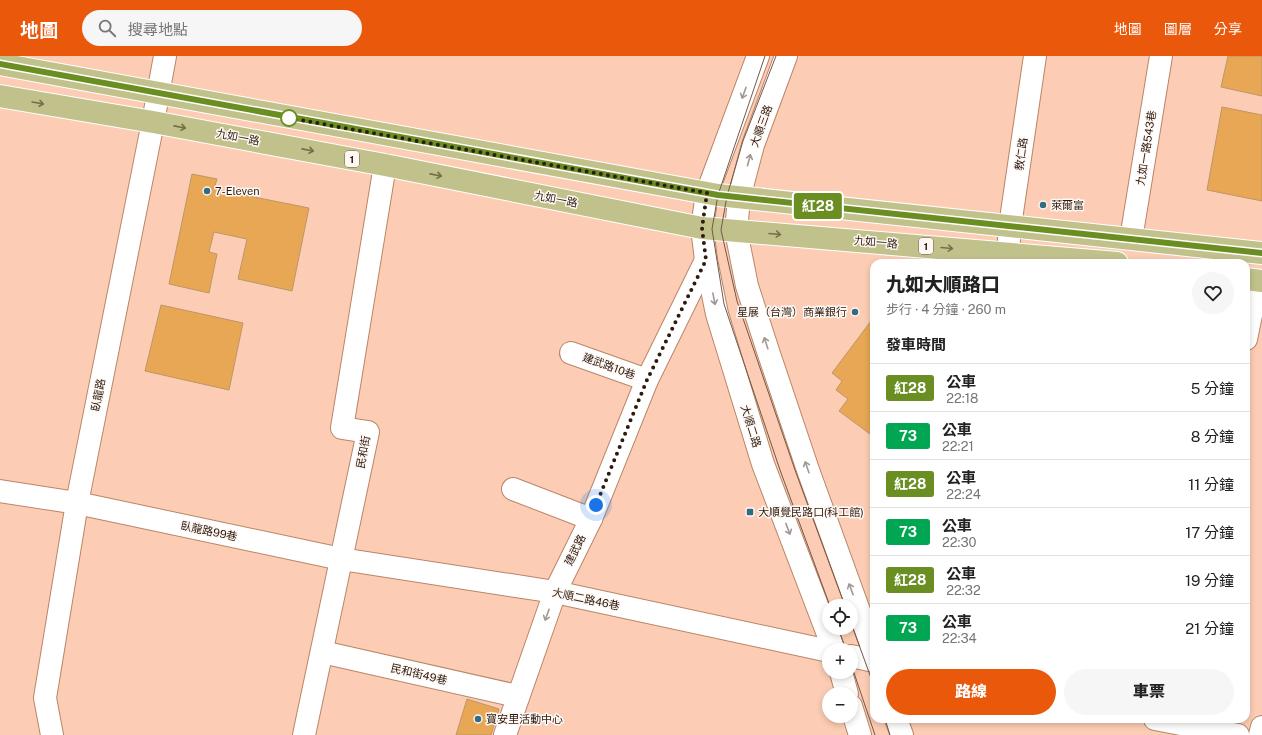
<!DOCTYPE html>
<html lang="zh-TW">
<meta charset="utf-8">
<style>
body{margin:0;font-family:"Public Sans","Noto Sans TC",sans-serif;background:#f6f6f6;color:#222;height:100vh;display:flex;flex-direction:column;font-size:15px;white-space:nowrap}
*{box-sizing:border-box;margin:0}
p{font-size:13px;color:#767676}
.icon{flex:none;width:22px;height:22px;fill:none;stroke:currentColor;stroke-width:2;stroke-linecap:round;stroke-linejoin:round}
.map{position:relative;flex:1;overflow:hidden}
.sheet{position:absolute;left:870px;top:203px;width:380px;height:464px;display:flex;flex-direction:column;background:#fff;border-radius:12px;box-shadow:0 2px 6px #0003}
.sheet>*{flex:none}
.badge{padding:0 8px;border-radius:3px;font-size:14px;line-height:26px}
.buttons{position:absolute;left:822px;top:543px;display:grid;gap:8px}
.buttons a{display:grid;place-items:center;width:36px;height:36px;border-radius:50%;background:#fff;box-shadow:0 2px 6px #0003;font-size:20px}
.you{position:absolute;width:20px;height:20px;margin:-10px;border:3px solid #fff;border-radius:50%;background:#1a73e8;box-shadow:0 0 0 6px #1a73e833}
.map>.badge{position:absolute;translate:-50% -50%;box-shadow:0 0 0 2px #fff}
h2{padding:0 16px;font-size:15px;line-height:36px}
.round{display:grid;place-items:center;flex:none;width:42px;height:42px;border-radius:21px;background:#f6f6f6}
.headline{display:flex;align-items:center;justify-content:space-between;height:68px;padding:0 16px}
h1{font-size:19px;font-weight:800;line-height:30px}
.primary-button{display:flex;gap:8px;margin-top:auto;padding:8px 16px}
.primary-button a{flex:1;height:46px;border-radius:24px;background:#ea580c;color:#fff;font-size:16px;font-weight:800;line-height:46px;text-align:center}
.primary-button a+a{background:#f6f6f6;color:#222}
ul{padding:0;list-style:none}
li{display:flex;align-items:center;gap:12px;height:48px;padding:0 16px;border-top:1px solid #e0e0e0}
li div{flex:1}
li b{display:block;font-size:15px}
li em{font-style:normal}
li .badge{min-width:44px;font-weight:700;text-align:center}
header{display:flex;align-items:center;gap:24px;box-sizing:border-box;height:56px;padding:0 20px;background:#ea580c;color:#fff}
header strong{font-size:19px}
nav{display:flex;gap:22px;margin-inline-start:auto;font-size:14px}
.search{width:280px;height:36px;background:#f6f6f6;display:flex;align-items:center;gap:10px;box-sizing:border-box;padding:0 14px;border-radius:22px;color:#767676;font-size:15px}
.map>svg:first-child{display:block}
</style>
<header>
<strong>地圖</strong>
<div class="search"><svg class="icon" aria-label="search" viewBox="0 0 24 24"><circle cx="10" cy="10" r="6"/><path d="M15 15l6 6"/></svg>搜尋地點</div>
<nav><a>地圖</a><a>圖層</a><a>分享</a></nav>
</header>
<div class="map">
<svg width="1262" height="679" viewBox="0 0 1262 679">
<rect width="100%" height="100%" fill="#fccdb4"/>
<g fill="#e7a754" stroke="#be9667">
<polygon points="1228,0 1262,0 1262,40 1221,31"/>
<polygon points="1222,51 1262,59 1262,145 1207,134"/>
<polygon points="192,118 217,123 214,133 309,152 292,235 238,223 247,183 214,176 209,196 217,198 209,237 169,228"/>
<polygon points="161,249 243,267 229,334 145,315"/>
<polygon points="874,261 874,373 870,378 839,355 848,343 836,334 842,325 832,317"/>
<polygon points="467,643 499,653 491,679 456,679"/>
</g>
<g fill="none" stroke-linecap="round" stroke-linejoin="round">
<defs>
<g id="minor">
<polyline points="758,0 707,137 702,172 706,204 717,258 763,408 834,594"/>
<polyline points="786,0 753,89 739,142 736,175 747,230 769,298 808,414 874,596"/>
<polyline points="1131,183 1161,0"/>
<polyline points="1008,197 1010,170 1035,0"/>
<polyline points="1246,283 1258,225"/>
<polyline points="571,297 647,324"/>
<polyline points="513,433 591,463"/>
<polyline points="0,435 77,447 341,503 555,536 829,595"/>
<polyline points="322,596 517,640"/>
<polyline points="851,600 874,605"/>
<polyline points="841,616 847,638"/>
<polyline points="851,650 860,679"/>
<polyline points="896,663 902,679"/>
<polyline points="1155,663 1238,679"/>
<polyline points="52,679 45,642 77,447 153,66 165,0"/>
<polyline points="304,679 368,376 342,372 385,109"/>
<polyline points="505,679 555,536 591,463 647,324 706,204"/>
<polyline points="1260,679 1262,671"/>
</g>
<g id="major">
<polyline points="0,8 718,139 1262,197"/>
<polyline points="0,40 153,66 385,109 702,172 1117,207"/>
<polyline points="1246,223 1262,225"/>
</g>
</defs>
<use href="#minor" stroke="#ba8567" stroke-width="24"/>
<use href="#major" stroke="#fff" stroke-width="24"/>
<use href="#minor" stroke="#fff" stroke-width="22"/>
<use href="#major" stroke="#c1c28b" stroke-width="22"/>
<g stroke="#745746" stroke-width="1">
<polyline points="765,0 718,139 712,173 724,248 780,414 830,550"/>
<polyline points="776,0 743,85 727,140 721,174 737,245 795,414 845,550"/>
<polyline points="851,567 874,630"/>
<polyline points="838,572 846,594"/>
<polyline points="851,608 875,679"/>
<polyline points="885,663 890,679"/>
</g>
</g>
<defs><path id="oneway-shaft" d="M-6 0H5M1.5-3L5.5 0L1.5 3" fill="none" stroke-width="1.6" stroke-linecap="round" stroke-linejoin="round"/></defs>
<g stroke="#a19893">
<use href="#oneway-shaft" transform="translate(744 37) rotate(110)"/>
<use href="#oneway-shaft" transform="translate(749 104) rotate(-75)"/>
<use href="#oneway-shaft" transform="translate(714 243) rotate(79)"/>
<use href="#oneway-shaft" transform="translate(766 287) rotate(-108)"/>
<use href="#oneway-shaft" transform="translate(807 411) rotate(-109)"/>
<use href="#oneway-shaft" transform="translate(788 473) rotate(69)"/>
<use href="#oneway-shaft" transform="translate(851 533) rotate(-110)"/>
<use href="#oneway-shaft" transform="translate(547 559) rotate(110)"/>
</g>
<g stroke="#786e4c">
<use href="#oneway-shaft" transform="translate(38 47) rotate(10)"/>
<use href="#oneway-shaft" transform="translate(180 71) rotate(11)"/>
<use href="#oneway-shaft" transform="translate(308 94) rotate(11)"/>
<use href="#oneway-shaft" transform="translate(436 119) rotate(11)"/>
<use href="#oneway-shaft" transform="translate(775 178) rotate(5)"/>
<use href="#oneway-shaft" transform="translate(947 192) rotate(5)"/>
</g>
<g fill="none" stroke-linecap="round" stroke-linejoin="round">
<defs>
<polyline id="line" points="0,8 718,139 1262,197"/>
</defs>
<use href="#line" stroke="#fff" stroke-width="9"/>
<use href="#line" stroke="#6b8e23" stroke-width="6"/>
<polyline stroke="#2f1b0e" stroke-width="4" stroke-dasharray="0 7.2" points="289,62 707,137 702,172 706,204 647,324 596,449"/>
</g>
<circle fill="#fff" stroke="#6b8e23" stroke-width="2" cx="289" cy="62" r="8"/>
<g fill="#336b85" stroke="#fef8f5" stroke-width="1.5">
<circle cx="207" cy="135" r="4"/>
<circle cx="1043" cy="149" r="4"/>
<circle cx="855" cy="256" r="4"/>
<rect x="746" y="452" width="8" height="8" rx="2"/>
<circle cx="478" cy="663" r="4"/>
</g>
<g text-anchor="middle" dominant-baseline="central" stroke-width="3" stroke-linejoin="round" paint-order="stroke">
<g fill="#fef8f5" stroke="#6d5d53" stroke-width="1">
<rect x="345" y="95" width="14" height="16" rx="3"/>
<rect x="919" y="182" width="14" height="16" rx="3"/>
</g>
<g font-size="10" font-weight="bold" fill="#2f1b0e">
<text x="352" y="103">1</text>
<text x="926" y="190">1</text>
</g>
<g font-size="11" fill="#2f1b0e" stroke="#fef8f5">
<text transform="translate(761 70) rotate(-70)">大順三路</text>
<text transform="translate(238 81) rotate(11)">九如一路</text>
<text transform="translate(1146 92) rotate(-81)">九如一路543巷</text>
<text transform="translate(1021 98) rotate(-82)">教仁路</text>
<text transform="translate(556 143) rotate(11)">九如一路</text>
<text transform="translate(876 186) rotate(5)">九如一路</text>
<text transform="translate(609 310) rotate(20)">建武路10巷</text>
<text transform="translate(98 339) rotate(-79)">臥龍路</text>
<text transform="translate(751 370) rotate(73)">大順二路</text>
<text transform="translate(363 396) rotate(-80)">民和街</text>
<text transform="translate(209 475) rotate(12)">臥龍路99巷</text>
<text transform="translate(575 494) rotate(-64)">建武路</text>
<text transform="translate(586 543) rotate(12)">大順二路46巷</text>
<text transform="translate(419 618) rotate(13)">民和街49巷</text>
</g>
<g font-size="11" fill="#2f1b0e" stroke="#fef8f5" text-anchor="start">
<text x="215" y="135">7-Eleven</text>
<text x="1051" y="149">萊爾富</text>
<text x="847" y="256" text-anchor="end">星展（台灣）商業銀行</text>
<text x="758" y="456">大順覺民路口(科工館)</text>
<text x="486" y="663">寶安里活動中心</text>
</g>
</g>
</svg>
<div class="buttons">
<a><svg class="icon" aria-label="locate" viewBox="0 0 24 24"><circle cx="12" cy="12" r="6"/><path d="M12 2v4M12 18v4M2 12h4M18 12h4"/></svg></a>
<a>+</a>
<a>−</a>
</div>
<div class="you" style="left:596px;top:449px"></div>
<b class="badge" style="left:818px;top:150px;background:#6b8e23;color:#fff">紅28</b>
<section class="sheet">
<div class="headline"><div><h1>九如大順路口</h1><p>步行 · 4 分鐘 · 260 m</p></div><a class="round"><svg class="icon" aria-label="heart" viewBox="0 0 24 24"><path d="M12 20l-8-8c-3-5 5-10 8-4 3-6 11-1 8 4z"/></svg></a></div>
<h2>發車時間</h2>
<ul>
<li><span class="badge" style="background:#6b8e23;color:#fff">紅28</span><div><b>公車</b><p>22:18</p></div><em>5 分鐘</em></li>
<li><span class="badge" style="background:#00a651;color:#fff">73</span><div><b>公車</b><p>22:21</p></div><em>8 分鐘</em></li>
<li><span class="badge" style="background:#6b8e23;color:#fff">紅28</span><div><b>公車</b><p>22:24</p></div><em>11 分鐘</em></li>
<li><span class="badge" style="background:#00a651;color:#fff">73</span><div><b>公車</b><p>22:30</p></div><em>17 分鐘</em></li>
<li><span class="badge" style="background:#6b8e23;color:#fff">紅28</span><div><b>公車</b><p>22:32</p></div><em>19 分鐘</em></li>
<li><span class="badge" style="background:#00a651;color:#fff">73</span><div><b>公車</b><p>22:34</p></div><em>21 分鐘</em></li>
</ul>
<div class="primary-button"><a>路線</a><a>車票</a></div>
</section>
</div>
